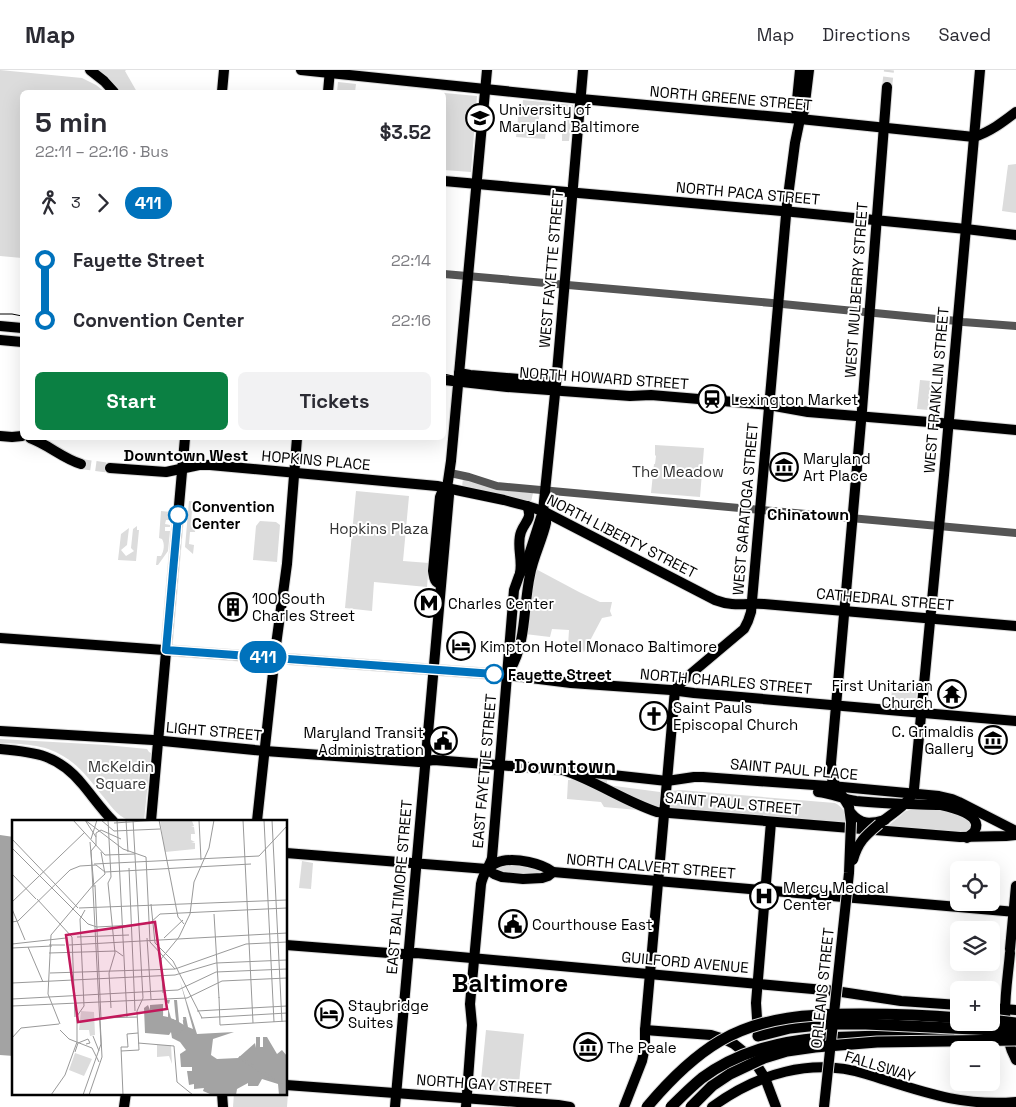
<!DOCTYPE html>
<meta charset="utf-8">
<style>
body{margin:0;font-family:"Space Grotesk",sans-serif;background:#f2f2f3;color:#2b2b33;height:100vh;display:flex;flex-direction:column;font-size:19px;white-space:nowrap}
*{box-sizing:border-box;margin:0}
p{font-size:16px;color:#7c7c81}
.icon{flex:none;width:28px;height:28px;fill:none;stroke:currentColor;stroke-width:2;stroke-linecap:round;stroke-linejoin:round}
.map{position:relative;flex:1;overflow:hidden}
.sheet{position:absolute;left:20px;top:20px;width:426px;height:350px;display:flex;flex-direction:column;background:#fff;border-radius:8px;box-shadow:0 5px 20px #0002}
.sheet>*{flex:none}
.badge{padding:0 10px;border-radius:16px;font-size:18px;line-height:32px}
.buttons{position:absolute;left:950px;top:791px;display:grid;gap:10px}
.buttons a{display:grid;place-items:center;width:50px;height:50px;border-radius:8px;background:#fff;box-shadow:0 5px 20px #0002;font-size:25px}
.map>.badge{position:absolute;translate:-50% -50%;box-shadow:0 0 0 2px #fff}
.legs{display:flex;align-items:center;gap:8px;height:55px;padding:0 15px;font-size:16px}
.legs p{margin-inline-start:auto}
.summary{display:flex;align-items:center;justify-content:space-between;height:85px;padding:0 15px}
h1{font-size:28px;font-weight:800;line-height:38px}
.cta{display:flex;gap:10px;margin-top:auto;padding:10px 15px}
.cta a{flex:1;height:58px;border-radius:8px;background:#0b8043;color:#fff;font-size:20px;font-weight:800;line-height:58px;text-align:center}
.cta a+a{background:#f2f2f3;color:#2b2b33}
ul{padding:0 15px;list-style:none}
li{display:flex;align-items:center;gap:18px;height:60px;font-size:19px}
li i{display:grid;place-items:center;width:8px;height:100%;margin:0 6px;background:currentColor}
li i::after{content:'';width:12px;height:12px;margin:-6px;border:4px solid;border-radius:50%;background:#fff}
li p{margin-inline-start:auto}
li:first-child i{background:linear-gradient(#0000 50%,currentColor 0)}
li:last-child i{background:linear-gradient(currentColor 50%,#0000 0)}
header{display:flex;align-items:center;gap:30px;box-sizing:border-box;height:70px;padding:0 25px;background:#fff;border-bottom:1px solid #e1e1e2}
header strong{font-size:24px}
nav{display:flex;gap:28px;margin-inline-start:auto;font-size:18px}
.map>svg:first-child{display:block}
</style>
<header>
<strong>Map</strong>
<nav><a>Map</a><a>Directions</a><a>Saved</a></nav>
</header>
<div class="map">
<svg width="1016" height="1037" viewBox="0 0 1016 1037">
<rect width="100%" height="100%" fill="#fff"/>
<g fill="#dcdcdc">
<polygon points="0,0 82,8 96,15 105,22 22,22 22,188 0,186"/>
<polygon points="98,0 126,0 125,1 137,22 120,22 114,14"/>
<polygon points="338,12 356,14 355,22 337,22"/>
<polygon points="444,23 477,26 471,102 444,100"/>
<polygon points="523,30 573,35 569,71 562,71 562,64 561,63 561,58 563,58 564,43 542,42 542,46 539,46 539,52 542,53 541,57 557,58 557,62 546,61 545,69 516,67 519,38 522,38"/>
<polygon points="1016,94 1016,143 1002,141 1008,95"/>
<polygon points="920,310 931,311 928,340 917,339"/>
<polygon points="655,375 704,378 700,427 651,423 654,394 655,394 656,386 655,385"/>
<polygon points="463,408 500,420 533,423 531,432 462,417"/>
<polygon points="356,421 409,426 403,491 429,493 427,517 374,512 372,541 345,538"/>
<polygon points="189,431 198,432 197,440 192,440 191,453 196,453 195,462 190,462 189,474 194,475 193,484 185,477"/>
<path d="M161,441L171,442V450H166L165,454L170,455V457H165V461H170L168,481L158,495H156L157,486H161C164,481 165,474 162,469L159,468Z"/>
<polygon points="260,451 276,452 280,455 277,492 253,490 256,456"/>
<polygon points="137,456 137,460 139,460 136,491 118,490 121,464 129,458 127,475 121,480 126,486 134,481 131,478 133,459"/>
<polygon points="534,498 579,522 600,532 612,532 610,541 612,546 602,548 584,582 568,576 569,560 552,559 550,567 525,564"/>
<polygon points="892,617 917,619 916,634 891,632"/>
<path d="M0,669L106,675L147,679L149,682L151,683L144,751C139,751 133,752 128,750C117,746 109,733 101,724C90,710 79,695 63,686C44,674 22,674 0,673Z"/>
<path d="M607,709V715L660,722L680,720L835,733C844,738 846,743 845,753L657,737L638,740L604,737L601,732L567,729L568,710Z"/>
<polygon points="917,738 951,741 958,743 972,753 970,761 965,762 888,756 906,741"/>
<polygon points="302,791 313,793 311,819 299,818"/>
<polygon points="499,793 535,796 548,802 535,805 498,803 495,798"/>
<polygon points="486,960 524,964 518,1023 480,1020"/>
<polygon points="234,1023 288,1023 287,1037 233,1037"/>
</g>
<polygon fill="#a3a3a3" points="0,765 14,767 14,986 0,985"/>
<g fill="none" stroke-linecap="round" stroke-linejoin="round">
<g stroke="#d9d9d9" stroke-width="10" stroke-dasharray="10 5" stroke-linecap="butt">
<polyline points="887,17 889,0"/>
<polyline points="81,394 110,398"/>
</g>
<defs>
<g id="major">
<polyline points="90,0 104,11 114,22"/>
<path d="M301,0L581,29L800,49L974,67C990,62 1003,52 1016,42"/>
<polyline points="222,22 224,0"/>
<polyline points="328,22 330,0"/>
<polyline points="800,49 796,40 800,0"/>
<polyline points="444,111 793,142 966,159 1016,165"/>
<polyline points="0,256 22,258"/>
<polyline points="0,270 22,272"/>
<polyline points="459,303 470,305 556,312"/>
<polyline points="444,310 507,317 630,326 651,325 769,335 808,342 941,353 1016,360"/>
<polyline points="0,366 12,367 22,366"/>
<path d="M30,368C49,375 62,388 81,394"/>
<path d="M110,398L166,402L199,395H210L437,416L504,430L527,436L543,441L715,530C733,537 746,533 764,534L1016,556"/>
<path d="M520,503C523,489 516,475 521,462C525,451 533,449 527,436"/>
<path d="M441,514C434,513 434,507 433,501L440,427L442,422L447,418"/>
<polyline points="0,568 506,605 571,613 671,620 694,623 1016,651"/>
<path d="M510,600C527,571 523,537 530,505C533,487 542,471 546,453V447L543,441"/>
<path d="M0,661L153,670L265,681L419,692L434,690L563,700C596,711 624,731 657,742L960,767L1006,766L1016,765"/>
<path d="M0,679C36,682 59,685 83,715C93,727 102,740 113,751"/>
<polyline points="576,701 667,711 694,707 703,707 842,717 939,726 952,729 959,732 1016,761"/>
<path d="M818,722C831,723 843,729 856,731C884,734 912,734 941,735C951,737 983,745 975,760C974,763 970,765 967,768"/>
<path d="M851,743C861,755 870,754 885,750"/>
<polyline points="151,751 185,368"/>
<polyline points="257,751 276,575 287,494 297,368"/>
<polyline points="851,752 849,737 832,709 831,693 862,340 887,17"/>
<path d="M879,754C891,744 910,734 914,719L944,405L980,0"/>
<polyline points="286,783 487,799 494,804 502,807 523,809 542,808 548,806 553,802"/>
<path d="M488,798C492,795 496,792 502,791C517,788 541,793 553,802L1016,842"/>
<polyline points="286,875 402,884 416,883 835,921 901,931 959,935"/>
<polyline points="1010,879 1016,816"/>
<path d="M1010,883C1007,919 998,956 1016,990"/>
<polyline points="991,938 1016,940"/>
<polyline points="645,960 711,965 724,969 734,974 749,986 756,994 765,1008 776,1037"/>
<polyline points="758,963 756,933 771,752"/>
<polyline points="286,1015 558,1035 570,1037"/>
<polyline points="222,1023 223,1037"/>
<polyline points="124,1037 126,1023"/>
<polyline points="395,1037 449,425 447,418 451,391 487,0"/>
<path d="M466,1037L472,955L470,934L481,814C483,804 489,797 492,788L514,520L519,506L528,488L543,441L556,314L583,0"/>
<polyline points="624,1037 642,991 645,977 645,960 675,620 681,613 687,607 744,559 748,551 751,542 787,134 795,73 800,49 804,41 809,0"/>
<path d="M712,1037C757,1004 811,987 866,1004C918,1020 959,1037 1016,1032"/>
</g>
<g id="highway">
<polyline points="758,966 790,958 828,954"/>
<polyline points="820,968 880,966 949,966"/>
</g>
</defs>
<use href="#major" stroke="#dbdbdb" stroke-width="12"/>
<use href="#highway" stroke="#dbdbdb" stroke-width="13"/>
<g stroke="#555" stroke-width="8">
<polyline points="444,204 772,233 957,251 963,252 1016,256"/>
<polyline points="450,403 469,407 497,416 1016,463"/>
</g>
<use href="#major" stroke="#000" stroke-width="10"/>
<use href="#highway" stroke="#000" stroke-width="11"/>
<g stroke="#000" stroke-width="1">
<polyline points="0,244 12,244 22,246"/>
<polyline points="444,304 470,310 634,324 675,330 769,338 831,340 1016,357"/>
</g>
<defs>
<g id="major-bridge">
<path d="M853,790C858,772 865,766 879,754"/>
<polyline points="824,1037 849,803 851,752"/>
</g>
<g id="highway-bridge">
<polyline points="991,950 1016,953"/>
<polyline points="828,954 866,954 1016,961"/>
<path d="M647,1037C668,1012 691,988 720,971C763,946 811,944 860,944C893,944 926,945 959,948"/>
<path d="M671,1037C681,1027 691,1017 702,1008C737,982 777,972 820,968"/>
<polyline points="691,1037 712,1016 730,1004 764,988 787,981 815,977 877,972 1016,970"/>
</g>
</defs>
<use href="#major-bridge" stroke="#dbdbdb" stroke-width="12" stroke-linecap="butt"/>
<use href="#highway-bridge" stroke="#dbdbdb" stroke-width="13" stroke-linecap="butt"/>
<use href="#major-bridge" stroke="#000" stroke-width="10"/>
<use href="#highway-bridge" stroke="#000" stroke-width="11"/>
</g>
<g fill="none" stroke-linecap="round" stroke-linejoin="round">
<defs>
<polyline id="line-1" points="178,445 166,580 494,604"/>
</defs>
<use href="#line-1" stroke="#fff" stroke-width="11"/>
<use href="#line-1" stroke="#0072bc" stroke-width="8"/>
</g>
<defs>
<symbol id="university-ring" viewBox="-11 -11 22 22"><circle r="9.5" fill="#fff" stroke="#000" stroke-width="1.5"/><path d="M0-5L7-2L0 1L-7-2ZM-4 1L0 2.5L4 1V4Q0 6-4 4Z" fill="#000"/></symbol>
<symbol id="station-ring" viewBox="-11 -11 22 22"><circle r="9.5" fill="#fff" stroke="#000" stroke-width="1.5"/><path d="M-3-6H3Q5-6 5-4V2Q5 4 3 4L4.5 6H3L1.5 4h-3L-3 6H-4.5L-3 4Q-5 4-5 2V-4Q-5-6-3-6ZM-3.5-4v3h7v-3ZM-3.5 1v1.5H-2V1ZM2 1v1.5H3.5V1Z" fill="#000"/></symbol>
<symbol id="museum-ring" viewBox="-11 -11 22 22"><circle r="9.5" fill="#fff" stroke="#000" stroke-width="1.5"/><path d="M0-6L6-3V-2H-6V-3ZM-5-1h2V3h-2ZM-1-1h2V3h-2ZM3-1h2V3H3ZM-6 4H6V6H-6Z" fill="#000"/></symbol>
<symbol id="metro-ring" viewBox="-11 -11 22 22"><circle r="9.5" fill="#fff" stroke="#000" stroke-width="1.5"/><path d="M-5.5 5V-5H-3L0 0L3-5H5.5V5H3V-.5L0 4L-3-.5V5Z" fill="#000"/></symbol>
<symbol id="building-ring" viewBox="-11 -11 22 22"><circle r="9.5" fill="#fff" stroke="#000" stroke-width="1.5"/><path d="M-4-6H4V6H1V3H-1V6H-4ZM-2.5-4.3h1.7v1.8h-1.7ZM.8-4.3h1.7v1.8H.8ZM-2.5-1h1.7V.8h-1.7ZM.8-1h1.7V.8H.8Z" fill="#000"/></symbol>
<symbol id="hotel-ring" viewBox="-11 -11 22 22"><circle r="9.5" fill="#fff" stroke="#000" stroke-width="1.5"/><path d="M-6-4.5h1.5V1H6V5H4.5V3h-9V5H-6ZM-4 0a1.8 1.8 0 1 1 3.6 0ZM.5 0V-2.5h3Q6-2.5 6 0Z" fill="#000"/></symbol>
<symbol id="temple-ring" viewBox="-11 -11 22 22"><circle r="9.5" fill="#fff" stroke="#000" stroke-width="1.5"/><path d="M0-6L5-2H3V0L6.5 2.5H4V6H1.5V3h-3V6H-4V2.5H-6.5L-3 0V-2H-5Z" fill="#000"/></symbol>
<symbol id="church-ring" viewBox="-11 -11 22 22"><circle r="9.5" fill="#fff" stroke="#000" stroke-width="1.5"/><path d="M-1.2-6h2.4v3.5h3.3v2.4h-3.3V6h-2.4V-.1h-3.3v-2.4h3.3Z" fill="#000"/></symbol>
<symbol id="civic-ring" viewBox="-11 -11 22 22"><circle r="9.5" fill="#fff" stroke="#000" stroke-width="1.5"/><path d="M-.6-6.5H3V-4.5H.6V-3L4-1V1h2V6H-6V1h2V-1L-.6-3ZM-1.2 2.5V6h2.4V2.5Z" fill="#000"/></symbol>
<symbol id="hospital-ring" viewBox="-11 -11 22 22"><circle r="9.5" fill="#fff" stroke="#000" stroke-width="1.5"/><path d="M-5-5h3v3.5h4V-5h3V5h-3V1.5h-4V5h-3Z" fill="#000"/></symbol>
</defs>
<g fill-rule="evenodd">
<use href="#university-ring" x="464" y="32" width="32" height="32"/>
<use href="#station-ring" x="696" y="313" width="32" height="32"/>
<use href="#museum-ring" x="768" y="381" width="32" height="32"/>
<use href="#metro-ring" x="413" y="517" width="32" height="32"/>
<use href="#building-ring" x="217" y="521" width="32" height="32"/>
<use href="#hotel-ring" x="445" y="560" width="32" height="32"/>
<use href="#temple-ring" x="936" y="608" width="32" height="32"/>
<use href="#church-ring" x="638" y="630" width="32" height="32"/>
<use href="#museum-ring" x="977" y="654" width="32" height="32"/>
<use href="#civic-ring" x="427" y="655" width="32" height="32"/>
<use href="#hospital-ring" x="748" y="810" width="32" height="32"/>
<use href="#civic-ring" x="497" y="838" width="32" height="32"/>
<use href="#hotel-ring" x="313" y="928" width="32" height="32"/>
<use href="#museum-ring" x="572" y="961" width="32" height="32"/>
</g>
<g fill="#fff" stroke="#0072bc" stroke-width="2.5">
<circle cx="178" cy="445" r="9"/>
<circle cx="494" cy="604" r="9"/>
</g>
<g text-anchor="middle" dominant-baseline="central" stroke-width="4" stroke-linejoin="round" paint-order="stroke">
<g font-size="15" fill="#000" stroke="#fff">
<text transform="translate(731 28) rotate(5)">NORTH GREENE STREET</text>
<text transform="translate(748 123) rotate(5)">NORTH PACA STREET</text>
<text transform="translate(551 199) rotate(-85)">WEST FAYETTE STREET</text>
<text transform="translate(856 220) rotate(-86)">WEST MULBERRY STREET</text>
<text transform="translate(604 308) rotate(4)">NORTH HOWARD STREET</text>
<text transform="translate(936 320) rotate(-85)">WEST FRANKLIN STREET</text>
<text transform="translate(316 390) rotate(5)">HOPKINS PLACE</text>
<text transform="translate(745 439) rotate(-85)">WEST SARATOGA STREET</text>
<text transform="translate(622 466) rotate(27)">NORTH LIBERTY STREET</text>
<text transform="translate(885 529) rotate(5)">CATHEDRAL STREET</text>
<text transform="translate(726 611) rotate(5)">NORTH CHARLES STREET</text>
<text transform="translate(214 661) rotate(5)">LIGHT STREET</text>
<text transform="translate(794 699) rotate(5)">SAINT PAUL PLACE</text>
<text transform="translate(484 701) rotate(-85)">EAST FAYETTE STREET</text>
<text transform="translate(733 733) rotate(5)">SAINT PAUL STREET</text>
<text transform="translate(651 796) rotate(5)">NORTH CALVERT STREET</text>
<text transform="translate(399 817) rotate(-85)">EAST BALTIMORE STREET</text>
<text transform="translate(685 892) rotate(5)">GUILFORD AVENUE</text>
<text transform="translate(822 918) rotate(-84)">ORLEANS STREET</text>
<text transform="translate(880 996) rotate(17)">FALLSWAY</text>
<text transform="translate(484 1014) rotate(4)">NORTH GAY STREET</text>
</g>
<g font-size="15" fill="#000" stroke="#fff" text-anchor="start">
<text x="499" y="39">University of<tspan x="499" dy="17">Maryland Baltimore</tspan></text>
<text x="731" y="329">Lexington Market</text>
<text x="803" y="388">Maryland<tspan x="803" dy="17">Art Place</tspan></text>
<text x="252" y="528">100 South<tspan x="252" dy="17">Charles Street</tspan></text>
<text x="448" y="533">Charles Center</text>
<text x="480" y="576">Kimpton Hotel Monaco Baltimore</text>
<text x="933" y="615" text-anchor="end">First Unitarian<tspan x="933" dy="17">Church</tspan></text>
<text x="673" y="637">Saint Pauls<tspan x="673" dy="17">Episcopal Church</tspan></text>
<text x="974" y="661" text-anchor="end">C. Grimaldis<tspan x="974" dy="17">Gallery</tspan></text>
<text x="424" y="662" text-anchor="end">Maryland Transit<tspan x="424" dy="17">Administration</tspan></text>
<text x="783" y="817">Mercy Medical<tspan x="783" dy="17">Center</tspan></text>
<text x="532" y="854">Courthouse East</text>
<text x="348" y="935">Staybridge<tspan x="348" dy="17">Suites</tspan></text>
<text x="607" y="977">The Peale</text>
</g>
<g font-size="15" fill="#333" stroke="#fff">
<text x="678" y="401">The Meadow</text>
<text x="379" y="458">Hopkins Plaza</text>
<text x="121" y="696">McKeldin<tspan x="121" dy="17">Square</tspan></text>
</g>
<g font-size="15" font-weight="bold" fill="#000" stroke="#fff" text-anchor="start">
<text x="192" y="436">Convention<tspan x="192" dy="17">Center</tspan></text>
<text x="508" y="604">Fayette Street</text>
</g>
<g font-size="16" font-weight="bold" fill="#000" stroke="#fff">
<text x="186" y="385">Downtown West</text>
<text x="808" y="444">Chinatown</text>
</g>
<g font-size="20" font-weight="bold" fill="#000" stroke="#fff">
<text x="565" y="696">Downtown</text>
</g>
<g font-size="25" font-weight="bold" fill="#000" stroke="#fff">
<text x="510" y="913">Baltimore</text>
</g>
</g>
<g transform="translate(12 750)">
<rect width="275" height="275" fill="#fff"/>
<path d="M148,0L180,1L182,6L179,7H182L183,14H179V20L183,22L179,23H183V29L153,32ZM69,191L82,192L83,215L78,216L77,210H67ZM145,225H159L160,244L157,236L145,237ZM63,233L80,239L72,256L57,250Z" fill="#dcdcdc"/>
<path d="M168,161L185,214L222,212L201,219L199,235L205,239L226,238L243,223L244,228V217H248V227H251V217H255L265,234L270,230L275,236V275H267L266,264L250,259L246,266H236V263L225,269L224,275L198,274L191,271L192,268L182,269V264L177,265L175,251H180V247H169L168,234L174,230L168,222L160,218L159,212L157,215L133,213L132,188L136,185L138,190V185L151,184V195L154,180H158L159,198L164,200L161,192L162,180H165L167,202L172,205L171,197H174L176,207L181,209Z" fill="#a3a3a3"/>
<path d="M152,180L157,184L158,180H162L163,191H166H163L164,200L159,198L156,188V197L151,196Z" fill="#fff"/>
<path fill="none" stroke="#a3a3a3" stroke-width="2.5" d="M161,216L173,207L172,200M227,237L263,261L275,263"/>
<path fill="none" stroke="#999" stroke-width="1" d="M61,0L93,35L123,34M73,0L111,29L134,37L138,122L163,149M73,0L84,17M89,0L102,11L148,9M96,0L99,57L96,63L103,133L97,153L99,188M105,0L115,197M114,0L116,32M147,0L166,97L172,104M187,0L189,40M231,0L241,203M252,0L262,202M260,0L270,202M102,3L147,0M0,19L66,88M79,19L85,0M78,22L82,67M0,28L76,104L85,107L122,105M82,44L247,36L275,6M117,48L123,191M0,54L24,79M81,65L93,54L89,32M83,65L89,199M25,79L60,117M0,82L73,12M139,84L143,123L161,141L190,198M67,88L275,80M0,89L13,120M202,94L207,178M0,102L6,101L58,50L68,46L84,45L93,52L239,44M130,104L138,103L148,94L275,88M60,117L63,197M65,117L117,115M135,118L139,179M152,118L171,100M0,124L54,118M37,125H53M57,125L275,113M16,127L31,162M0,128L40,126M37,133L104,131L111,136M38,153L163,149L234,124L275,122M0,163L163,155L204,143L275,140M151,173L149,139L167,117L178,94L182,62L197,28L202,0M207,177L208,205L275,201M0,179L166,170L204,152L275,149M0,186L175,178L210,161L275,158M185,191L275,186M88,198L125,197M189,198L275,193M48,204L36,174L39,115L82,64M48,210L57,219L80,228L87,242M81,216L87,231M0,218L9,208L47,204M126,223L162,226L165,262L181,275M109,231L127,230L125,191L131,178L121,0M63,232L66,223L76,219L78,223L74,224M39,275L53,255L65,222V196L72,186L68,99L73,90M71,275L89,224L79,31L84,25V13L89,10L109,19M77,275L90,237L88,199M111,275L109,227H116L115,214L126,213"/>
<path fill="#c2185b" fill-opacity="0.15" stroke="#c2185b" stroke-width="2.5" d="M143,102L155,189L66,202L54,115Z"/>
<rect width="275" height="275" fill="none" stroke="#000" stroke-width="2.5"/>
</g>
</svg>
<div class="buttons">
<a><svg class="icon" aria-label="locate" viewBox="0 0 24 24"><circle cx="12" cy="12" r="6"/><path d="M12 2v4M12 18v4M2 12h4M18 12h4"/></svg></a>
<a><svg class="icon" aria-label="layers" viewBox="0 0 24 24"><path d="M12 4l9 5-9 5-9-5zM3 14l9 5 9-5"/></svg></a>
<a>+</a>
<a>−</a>
</div>
<b class="badge" style="left:263px;top:587px;background:#0072bc;color:#fff">411</b>
<section class="sheet">
<div class="summary"><div><h1>5 min</h1><p>22:11 – 22:16 · Bus</p></div><b>$3.52</b></div>
<div class="legs"><svg class="icon" aria-label="walk" viewBox="0 0 24 24"><circle cx="13" cy="4" r="2"/><path d="M13 8l-2 6 4 7M11 14l-3 7M7 12l3-4h3l4 4"/></svg>3<svg class="icon" aria-label="forward" viewBox="0 0 24 24"><path d="M9 5l7 7-7 7"/></svg><b class="badge" style="background:#0072bc;color:#fff">411</b></div>
<ul>
<li><i style="color:#0072bc"></i><b>Fayette Street</b><p>22:14</p></li>
<li><i style="color:#0072bc"></i><b>Convention Center</b><p>22:16</p></li>
</ul>
<div class="cta"><a>Start</a><a>Tickets</a></div>
</section>
</div>
